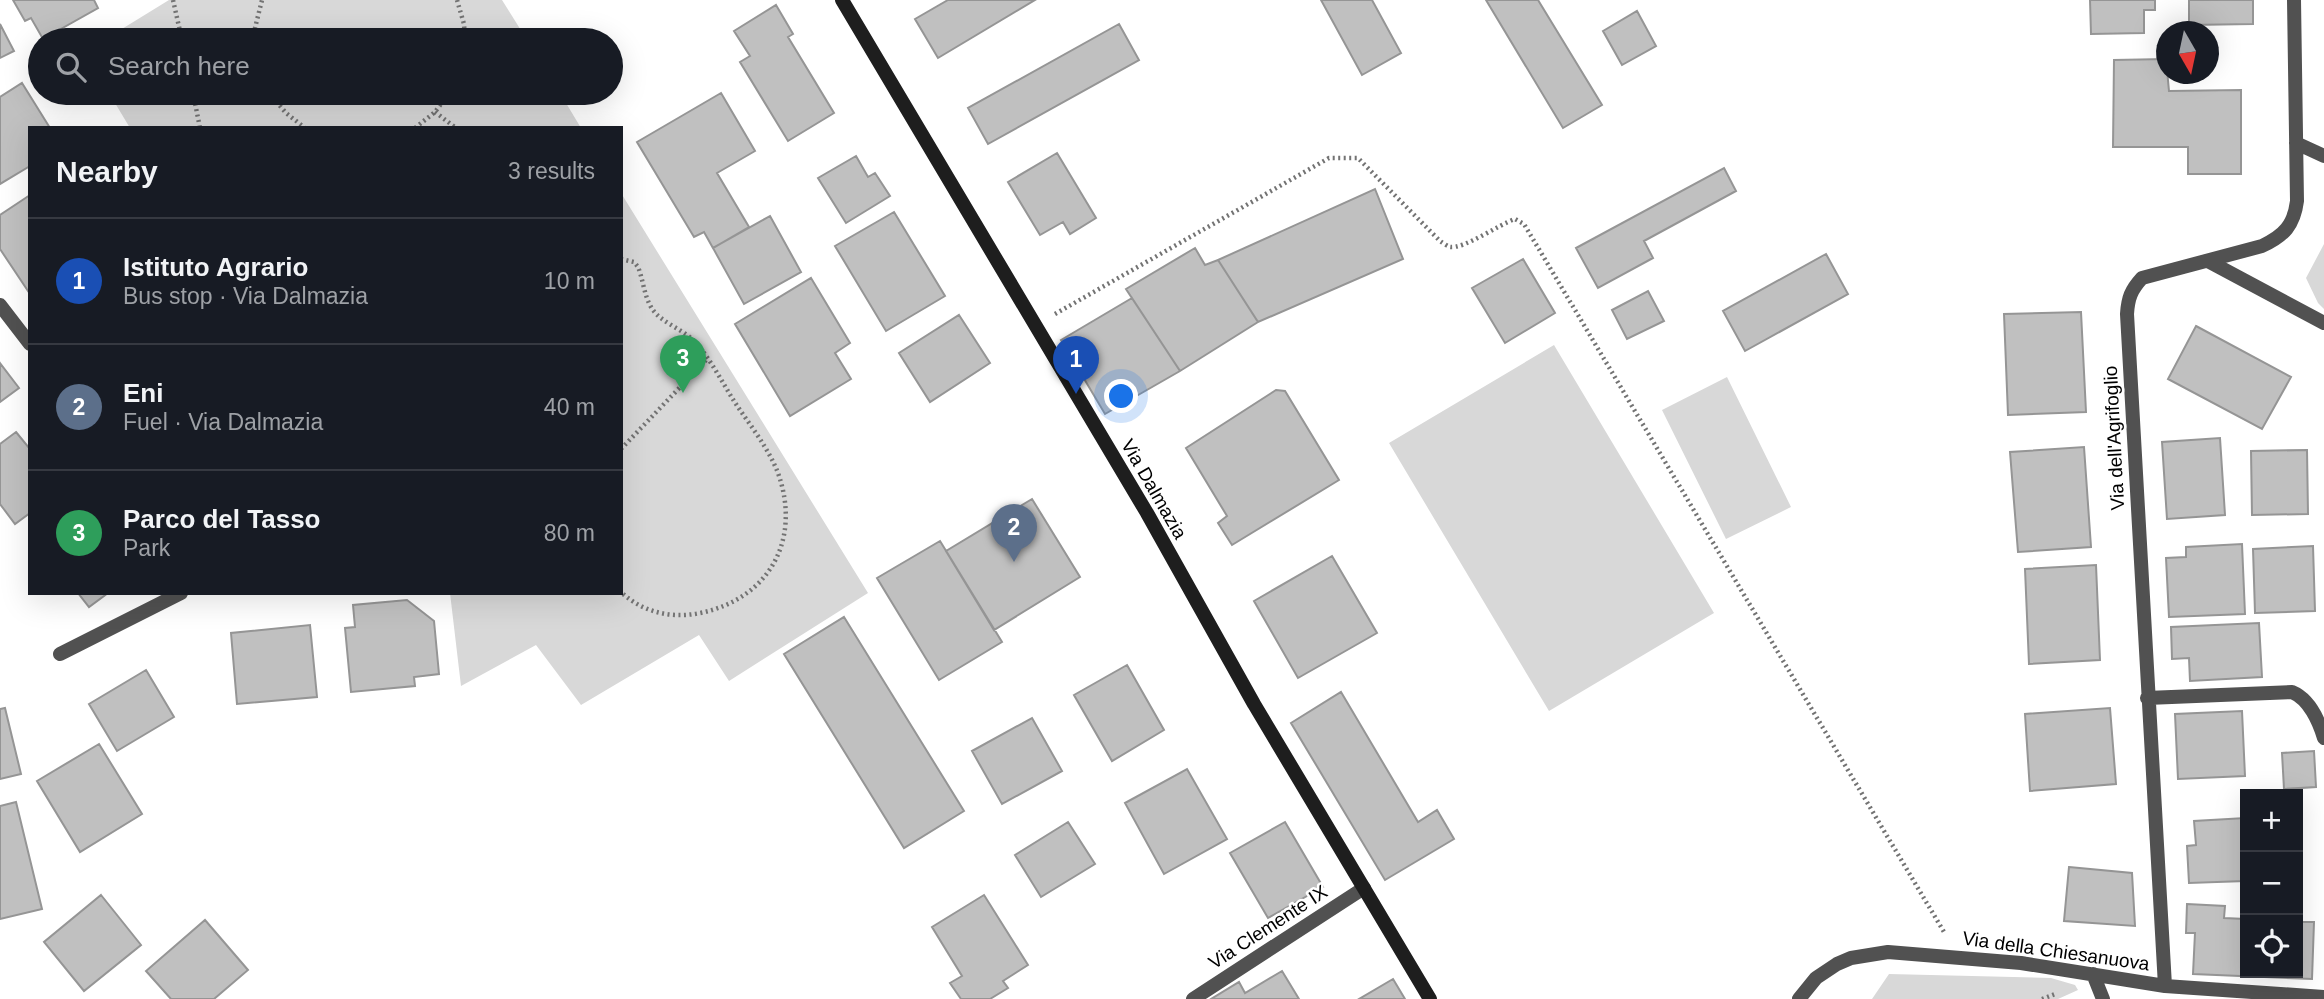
<!DOCTYPE html>
<meta charset="utf-8">
<style>
:root{--surface:#171b24;--page:#20242c;--text:#f1f3f6;--muted:#9ea1a6;--line:#363941;--accent:#858687}
body{margin:0;font-family:Helvetica,sans-serif;background:var(--page);color:var(--text)}
.controls{position:absolute;right:21px;bottom:21px;display:grid;overflow:hidden;border-radius:0px;box-shadow:0 7px 28px #0002}
.controls button{width:63px;height:63px;display:grid;place-items:center;padding:0;border:0;border-bottom:2px solid var(--line);background:var(--surface);color:var(--text);font:35px sans-serif}
.compass{position:absolute;left:2156px;top:21px;width:63px;height:63px;border-radius:50%;background:var(--surface);box-shadow:0 7px 28px #0002;rotate:171deg}
.you{position:absolute;left:1122px;top:397px;width:24px;height:24px;margin:-18px;border:5px solid #fff;border-radius:50%;background:#1a73e8;box-shadow:0 0 0 10px #1a73e833}
.badge{display:grid;place-items:center;width:46px;height:46px;border-radius:50%;background:var(--accent);color:#fff;font-size:23px;font-weight:700}
.pin{position:absolute;translate:-50% -58px;filter:drop-shadow(0 2px 4px #0008)}
.pin::after{content:'';position:absolute;top:37px;width:24px;height:21px;background:inherit;clip-path:polygon(0 0,100% 0,50% 100%)}
.list{margin:0;padding:0;list-style:none}
h2{display:flex;justify-content:space-between;align-items:center;height:91px;margin:0;padding:0 28px;font-size:30px}
h2 small{font-size:23px;font-weight:400;color:var(--muted)}
.list li{display:grid;grid-template-columns:46px 1fr auto;gap:21px;align-items:center;box-sizing:border-box;height:126px;padding:0 28px;border-top:2px solid var(--line)}
.list b{display:block;font-size:26px;white-space:nowrap}
.list p{margin:0;font-size:23px;white-space:nowrap;color:var(--muted)}
.list em{font-size:23px;font-style:normal;color:var(--muted)}
.icon{flex:none;width:38px;height:38px;fill:none;stroke:currentColor;stroke-width:2;stroke-linecap:round;stroke-linejoin:round}
.map{position:relative;flex:none;width:2324px;height:999px;overflow:hidden}
.search{position:absolute;background:var(--surface);box-shadow:0 7px 28px #0002;left:28px;top:28px;width:595px;height:77px;display:flex;align-items:center;gap:18px;box-sizing:border-box;padding:0 24px;border-radius:38px;color:var(--muted);font-size:26px}
.panel{position:absolute;background:var(--surface);box-shadow:0 7px 28px #0002;left:28px;top:126px;width:595px;height:469px;border-radius:0px}
.map>svg:first-child{display:block}
</style>
<div class="map">
<svg width="2324" height="999" viewBox="0 0 2324 999">
<rect width="100%" height="100%" fill="#fff"/>
<!-- green -->
<path fill="#d8d8d8" d="M169,0H502L527,40H104Z
M109,93H560L581,128H130Z
M621,193L868,593L729,681L699,635L581,705L536,645L461,686L450,593H621Z
M2324,244V309L2318,303L2306,278Z
M1554,345L1714,613L1549,711L1389,443Z
M1727,377L1791,507L1726,539L1662,410Z
M1889,974L2051,978L2075,985L2078,990L2058,999H1872Z"/>
<!-- building -->
<path fill="#c0c0c0" stroke="#959595" stroke-width="2" d="M13,0H94L98,8L43,39L31,18L25,21Z
M948,0H1035L938,58L915,19Z
M1321,0H1372L1401,53L1362,75Z
M1486,0H1538L1602,105L1563,128Z
M2090,0H2155V10H2144V33L2091,34Z
M2189,0H2253V24L2189,25Z
M776,5L793,34L788,37L834,113L788,141L740,62L750,56L734,31Z
M1637,11L1656,46L1622,65L1603,31Z
M0,24L14,51L0,58Z
M1119,24L1139,60L988,144L968,108Z
M2166,59L2169,91L2241,90V174H2188V147H2113L2114,60Z
M22,83L50,128H30V166L0,184V97Z
M721,93L755,151L717,173L749,227L713,248L704,232L694,237L637,142Z
M1057,153L1096,218L1070,234L1063,222L1040,235L1008,182Z
M856,156L868,177L875,173L890,196L846,223L818,178Z
M1724,168L1736,191L1644,241L1653,258L1598,288L1576,248Z
M1375,189L1403,259L1258,322L1218,260Z
M30,195V294L0,249V215Z
M894,212L945,296L886,331L835,246Z
M770,216L801,272L744,304L713,248Z
M1195,248L1205,265L1218,260L1258,322L1180,371L1126,289Z
M1826,254L1848,294L1745,351L1723,311Z
M1523,259L1555,313L1505,343L1472,288Z
M811,278L850,343L835,353L851,379L790,416L735,324Z
M1648,291L1664,321L1627,339L1612,310Z
M1132,298L1180,371L1105,414L1061,340Z
M2081,312L2086,412L2008,415L2004,314Z
M959,315L990,363L930,402L899,353Z
M2196,326L2291,377L2262,429L2168,379Z
M0,363L19,388L0,402Z
M1276,390L1285,391L1339,480L1232,545L1218,523L1227,516L1186,448Z
M16,432L30,449V513L15,524L0,504V444Z
M2220,438L2225,515L2167,519L2162,442Z
M2084,447L2091,547L2018,552L2010,452Z
M2307,450L2308,514L2252,515L2251,451Z
M1032,499L1080,577L994,630L946,551Z
M940,541L1002,642L939,680L877,578Z
M2242,544L2245,614L2169,617L2166,558L2186,557V547Z
M2313,546L2315,611L2255,613L2253,549Z
M1332,556L1377,633L1298,678L1254,601Z
M2096,565L2100,660L2029,664L2025,569Z
M78,593H108L89,607Z
M407,600L434,621L439,674L414,677L415,686L351,692L345,628L355,627L353,605Z
M844,617L964,811L904,848L784,654Z
M2259,623L2262,677L2190,681L2189,658L2172,659L2171,627Z
M310,625L317,697L237,704L231,633Z
M1127,665L1164,730L1112,761L1074,695Z
M146,670L174,717L117,751L89,704Z
M1341,692L1418,822L1437,810L1454,839L1385,880L1291,723Z
M5,708L21,774L0,779V709Z
M2110,708L2116,784L2030,791L2025,714Z
M2242,711L2245,776L2178,779L2175,714Z
M1032,718L1062,771L1002,804L972,751Z
M99,744L142,814L80,852L37,781Z
M2314,751L2316,787L2284,789L2282,753Z
M1187,769L1227,839L1164,874L1125,803Z
M16,802L42,909L0,919V806Z
M2245,818V881L2189,883L2187,846L2196,845L2194,821Z
M1068,822L1095,864L1041,897L1015,855Z
M1285,822L1323,887L1268,918L1230,853Z
M2069,867L2132,873L2135,926L2064,921Z
M101,895L141,945L84,991L44,942Z
M984,895L1028,965L1003,981L1008,988L990,999H961L950,983L962,976L932,927Z
M2187,904L2225,906L2224,918L2245,919V973H2298V922H2314L2312,979L2193,974L2195,933H2186Z
M205,920L248,970L214,999H171L146,971Z
M1282,971L1299,999H1211L1239,982L1245,993Z
M1393,979L1405,999H1359Z"/>
<g fill="none" stroke-linecap="round" stroke-linejoin="round">
<!-- path -->
<path stroke="#737373" stroke-width="4.5" stroke-dasharray="2 3.5" stroke-linecap="butt" d="M173,0L182,40
M457,0L464,24L465,40
M254,40L255,28L262,0
M193,93L200,128
M269,93L286,113L305,128
M435,112L456,128
M415,128L435,112L449,93
M621,259L634,262L638,267C643,279 644,295 651,307C660,323 684,329 696,343C711,360 722,382 734,401C749,424 768,447 778,473C802,540 769,599 700,613C671,619 642,612 621,592
M1055,314L1329,158H1358L1440,241C1443,243 1447,246 1450,247C1464,249 1500,224 1515,219L1524,224L1944,932
M621,449L707,359
M2042,999L2055,994"/>
<!-- street -->
<path stroke="#515151" stroke-width="14" d="M2296,143L2324,156
M2208,261L2324,323
M0,305L30,344
M60,654L181,593
M2147,698L2292,692C2309,699 2319,721 2324,738
M2093,974L2103,999
M2165,986L2127,314C2128,298 2131,290 2142,278L2262,246C2284,236 2294,225 2297,201L2294,0
M1193,999L1364,888
M1799,999L1816,978L1837,964L1851,958L1888,952L2021,963L2165,986L2324,997"/>
<!-- secondary -->
<path stroke="#1e1e1e" stroke-width="14" d="M842,0L1147,513L1254,704L1430,999"/>
</g>
<g text-anchor="middle" dominant-baseline="central" stroke-width="5" stroke-linejoin="round" paint-order="stroke">
<!-- street labels -->
<g font-size="19" fill="#000" stroke="#fff">
<text transform="translate(2114 438) rotate(-93)">Via dell'Agrifoglio</text>
<text transform="translate(1154 489) rotate(60)">Via Dalmazia</text>
<text transform="translate(1268 927) rotate(-33)">Via Clemente IX</text>
<text transform="translate(2056 951) rotate(8)">Via della Chiesanuova</text>
</g>
</g>
</svg>
<div class="controls">
<button>+</button>
<button>−</button>
<button><svg class="icon" aria-label="locate" viewBox="0 0 24 24"><circle cx="12" cy="12" r="6"/><path d="M12 2v4M12 18v4M2 12h4M18 12h4"/></svg></button>
</div>
<svg class="compass" viewBox="-18 -18 36 36"><path d="M0-13l5 13h-10z" fill="#e53935"/><path d="M0 13l5-13h-10z" fill="#9ea1a6"/></svg>
<div class="you"></div>
<div class="pin badge" style="left:1076px;top:394px;background:#1a4fb4">1</div>
<div class="pin badge" style="left:1014px;top:562px;background:#5c6f8a">2</div>
<div class="pin badge" style="left:683px;top:393px;background:#2e9e5b">3</div>
<div class="search"><svg class="icon" aria-label="search" viewBox="0 0 24 24"><circle cx="10" cy="10" r="6"/><path d="M15 15l6 6"/></svg>Search here</div>
<section class="panel">
<h2>Nearby<small>3 results</small></h2>
<ul class="list">
<li><span class="badge" style="background:#1a4fb4">1</span><div><b>Istituto Agrario</b><p>Bus stop · Via Dalmazia</p></div><em>10 m</em></li>
<li><span class="badge" style="background:#5c6f8a">2</span><div><b>Eni</b><p>Fuel · Via Dalmazia</p></div><em>40 m</em></li>
<li><span class="badge" style="background:#2e9e5b">3</span><div><b>Parco del Tasso</b><p>Park</p></div><em>80 m</em></li>
</ul>
</section>
</div>
